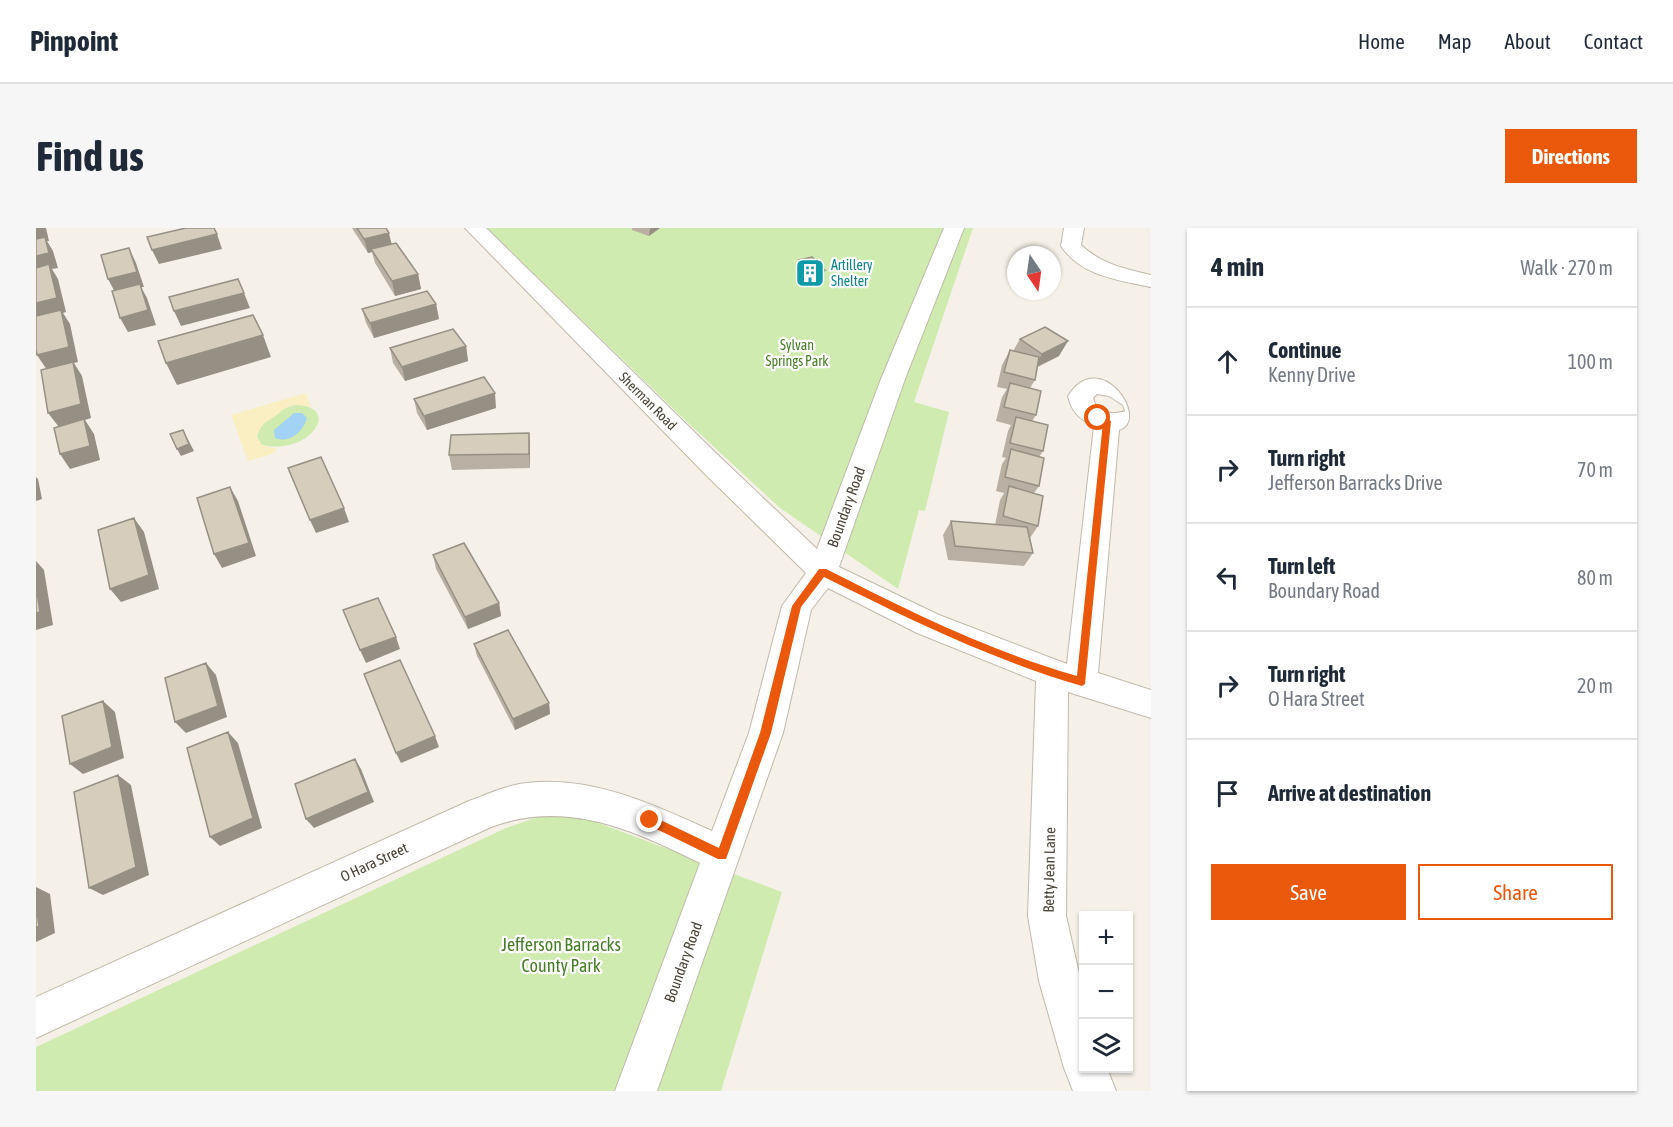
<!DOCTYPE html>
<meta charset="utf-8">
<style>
:root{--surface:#fff;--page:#f6f6f7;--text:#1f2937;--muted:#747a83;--line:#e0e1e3;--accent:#ea580c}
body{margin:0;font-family:"Asap Condensed",sans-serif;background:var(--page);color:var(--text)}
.controls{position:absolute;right:18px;bottom:18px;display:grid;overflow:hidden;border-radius:0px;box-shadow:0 2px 4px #0004}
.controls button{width:54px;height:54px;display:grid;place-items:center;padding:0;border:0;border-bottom:2px solid var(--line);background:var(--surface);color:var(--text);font:30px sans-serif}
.compass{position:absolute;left:971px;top:18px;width:54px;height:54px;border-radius:50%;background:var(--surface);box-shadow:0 2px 4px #0004;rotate:167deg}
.stop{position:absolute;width:18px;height:18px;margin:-14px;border:4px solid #ea580c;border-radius:50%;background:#fff}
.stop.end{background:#ea580c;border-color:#fff;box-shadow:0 2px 6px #0008}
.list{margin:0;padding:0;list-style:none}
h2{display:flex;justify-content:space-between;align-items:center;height:78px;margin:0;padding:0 24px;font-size:26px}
h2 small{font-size:20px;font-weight:400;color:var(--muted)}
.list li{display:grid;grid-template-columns:39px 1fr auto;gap:18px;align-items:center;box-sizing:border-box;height:108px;padding:0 24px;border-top:2px solid var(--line)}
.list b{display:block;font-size:22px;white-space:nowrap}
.list p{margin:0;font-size:20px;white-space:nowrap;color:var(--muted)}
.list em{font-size:20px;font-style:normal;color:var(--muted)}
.actions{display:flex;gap:12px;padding:18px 24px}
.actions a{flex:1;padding:14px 0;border:2px solid var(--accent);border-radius:0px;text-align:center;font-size:21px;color:var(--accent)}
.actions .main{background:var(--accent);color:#fff}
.icon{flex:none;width:33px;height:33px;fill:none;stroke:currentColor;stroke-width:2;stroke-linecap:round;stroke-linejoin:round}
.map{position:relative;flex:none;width:1115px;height:863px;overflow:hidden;border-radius:0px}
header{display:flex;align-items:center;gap:36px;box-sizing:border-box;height:84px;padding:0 30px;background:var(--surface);border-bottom:2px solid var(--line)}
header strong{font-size:28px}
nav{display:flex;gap:33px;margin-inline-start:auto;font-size:21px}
.intro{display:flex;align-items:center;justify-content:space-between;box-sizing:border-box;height:144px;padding:0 36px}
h1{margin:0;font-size:42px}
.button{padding:15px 27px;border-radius:0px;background:var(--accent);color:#fff;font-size:21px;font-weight:700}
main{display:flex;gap:36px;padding:0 36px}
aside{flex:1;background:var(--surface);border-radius:0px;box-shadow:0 2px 4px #0004}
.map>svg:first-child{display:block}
</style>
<header>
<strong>Pinpoint</strong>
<nav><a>Home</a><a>Map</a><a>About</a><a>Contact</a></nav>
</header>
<div class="intro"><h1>Find us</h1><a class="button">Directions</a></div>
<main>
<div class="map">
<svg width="1115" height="863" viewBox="0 0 1115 863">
<rect width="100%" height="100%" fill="#f5f1e8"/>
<!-- green -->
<path fill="#d0ebaf" d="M451,0H937L878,174L913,184L889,283L883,282L862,361L744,280L649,192Z
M259,177C307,177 275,228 226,217L221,209C223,194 245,180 259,177Z
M511,586L552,591L746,664L685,863H0V819L470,600Z"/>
<!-- sand -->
<path fill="#faeec3" d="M270,165L275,179C251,173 252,179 235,191C227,196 223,199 221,209L226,217L241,221L236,226L212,233L195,187Z"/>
<!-- water -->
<path fill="#a2d2f4" d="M258,185H266L271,190C267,204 253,216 239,210L238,202Z"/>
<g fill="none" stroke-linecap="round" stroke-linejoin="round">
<!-- minor casing -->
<g stroke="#c1b9aa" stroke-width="2">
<path id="minor" d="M429,0H450L687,232L781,321L845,151L908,0H928L869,151L803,339L903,387L1031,436L1058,198C1044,192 1035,183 1032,168C1064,117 1115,192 1083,202L1062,445L1115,462V490L1032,464L1030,688L1048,767V840H1071L1080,863H1037L1028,840L1003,753L992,688L1000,453L881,405L792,360L775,382L747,505L621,863H579L664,635C597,602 530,571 455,599L0,810V769L433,573C452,566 471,557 491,555C555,547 619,577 676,603L713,505L746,378L770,345L669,246ZM1061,166L1073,168L1087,177L1089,183C1076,188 1060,184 1057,170Z
M1028,0H1048L1045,17C1065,36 1089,41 1115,47V59C1082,52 1045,48 1025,18Z"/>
</g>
<!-- minor -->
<use href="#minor" fill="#fff" fill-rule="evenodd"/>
</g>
<!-- wall -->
<path fill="#b9b0a3" d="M316,0H350L356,16L382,46L385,61L359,68L339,35L336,24L332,25Z
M596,0H624L613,8L596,2Z
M763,32L787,50L773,53L761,40Z
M400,76L403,91L338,110L330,95L326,81Z
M984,111L1023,128L1002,139L999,152L994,160L1000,187L996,193L1007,223L1003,229V258L998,265L1002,298L994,310L997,325L988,338L912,332L907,307L915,293L959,297L964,272L968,265L960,263L966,236L970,230L966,229L972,203L975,197L960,193L966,169L971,161L961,159L966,137L974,122L977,123Z
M430,118L432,133L369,153L357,135L354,120Z
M378,171L460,180L391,202L381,185Z
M493,205L494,219V240L416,242L413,227Z
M397,327L463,375L465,388L432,401L400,341Z
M438,416L513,475L514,486L479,502L441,428Z"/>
<!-- shaded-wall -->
<path fill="#969084" d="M0,0H10L13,13H11L17,23L22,40L16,41L22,51L30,84L27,85L34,96L42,134L38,135L46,148L55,190L49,192L58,206L64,232L34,241L24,226L23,199L12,185L11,142L1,127L0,89Z
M615,0H624L613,8L614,1Z
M353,5L356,19L335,21L336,24L332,25L328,11Z
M181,6L186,21L123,36L116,22Z
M93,20L100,35L108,59H105L111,70L120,97L92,104L84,90L80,66L72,51Z
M789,42L787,50L773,53L775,45Z
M382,46L385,61L359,68L356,53Z
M208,65L214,80L145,98L138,83Z
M400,76L403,91L338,110L334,95Z
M227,107L235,129L141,157L130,135Z
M1032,113L1023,128L998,140L1006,126Z
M430,118L432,133L369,153L366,139Z
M459,165L460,180L391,202L388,188Z
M147,202L158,223L145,228L141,221Z
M493,205L494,219V240L493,226Z
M0,249L2,251L6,271L0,273Z
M194,259L202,273L220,328L186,340L178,326Z
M308,280L313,294L280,305L274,292Z
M98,290L108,304L123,361L85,374L74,361Z
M0,333L8,342L17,397L0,402Z
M463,375L465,388L432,401L429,389Z
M360,409L364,421L330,435L324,422Z
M170,435L180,447L191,489L150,505L139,494Z
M67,473L79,484L88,530L47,546L34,536Z
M513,475L514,486L479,502L477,491Z
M192,504L202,515L226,600L184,618L174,609Z
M399,508L403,519L365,535L360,525Z
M319,531L325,541L338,574L278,600L270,591Z
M82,547L95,557L113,647L67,667L53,660Z
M0,659L14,666L19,705L0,714Z"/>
<!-- building -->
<path fill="#d7cdbd" stroke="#969084" stroke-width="1.5" d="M150,0H178L181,6L116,22L111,9Z
M321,0H350L353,5L328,11Z
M9,9L13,25L0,28V11Z
M360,15L382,46L356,53L335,21Z
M93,20L101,44L72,51L65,27Z
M776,29L789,42L775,45L763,32Z
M13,36L21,70L0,75V40Z
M202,51L208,65L138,83L133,69Z
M104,56L112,82L84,90L76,63Z
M391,63L400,76L334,95L326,81Z
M25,82L33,119L1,127L0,121V88Z
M217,87L227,107L130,135L122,113Z
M1009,99L1032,113L1006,126L984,111Z
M417,101L430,118L366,139L354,120Z
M974,122L1003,129L999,152L968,144Z
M37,134L45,176L12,185L5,142Z
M448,149L459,165L388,188L378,171Z
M974,155L1005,163L1000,187L968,179Z
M980,189L1012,197L1007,223L974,215Z
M48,191L54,218L24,226L18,200Z
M147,202L153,216L141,221L134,206Z
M493,205V226L413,227L415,207Z
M975,221L1008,230L1003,258L969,249Z
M285,229L308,280L274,292L252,240Z
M973,258L1007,268L1002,298L967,288Z
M194,259L213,315L178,326L161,270Z
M98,290L113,347L74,361L62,302Z
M915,293L991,299L997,325L919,318Z
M428,315L463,375L429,389L397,327Z
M0,359L4,384L0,385Z
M342,370L360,409L324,422L307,382Z
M472,402L513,475L477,491L438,416Z
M364,432L399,508L360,525L328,446Z
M170,435L182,478L139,494L129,450Z
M67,473L76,519L34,536L26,488Z
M192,504L217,590L174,609L151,520Z
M319,531L332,564L270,591L259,556Z
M82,547L100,639L53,660L38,564Z
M0,678L3,698L0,700Z"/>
<!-- route -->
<path fill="#ea580c" d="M1062,187L1075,193L1049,456L1046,458C956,432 871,390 788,349L765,379L735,505L690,631H682L610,596V588L614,587L683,620L724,505L756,378L783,341H790C871,382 953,423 1041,448L1067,194L1058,190Z"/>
<!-- icons -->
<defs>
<g id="building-square" transform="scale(1.5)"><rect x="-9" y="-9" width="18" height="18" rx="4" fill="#0f9aa8" stroke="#fff"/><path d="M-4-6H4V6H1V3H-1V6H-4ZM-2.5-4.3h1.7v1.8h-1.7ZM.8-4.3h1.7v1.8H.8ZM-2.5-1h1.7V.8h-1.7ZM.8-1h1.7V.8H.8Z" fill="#fff"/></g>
</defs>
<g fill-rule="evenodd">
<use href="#building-square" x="774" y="45"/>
</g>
<g text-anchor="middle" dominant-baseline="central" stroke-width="4.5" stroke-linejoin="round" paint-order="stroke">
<!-- far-culture labels -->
<g font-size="14" fill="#0d838f" stroke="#fff" text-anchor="start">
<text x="795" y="37">Artillery<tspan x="795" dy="16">Shelter</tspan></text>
</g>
<!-- far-park labels -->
<g font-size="14" fill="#477e26" stroke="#fff">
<text x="761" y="117">Sylvan<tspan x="761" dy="16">Springs Park</tspan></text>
</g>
<!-- far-street labels -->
<g font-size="14" fill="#494236" stroke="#fff">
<text transform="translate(612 173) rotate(45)">Sherman Road</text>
</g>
<!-- street labels -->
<g font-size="15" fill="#494236" stroke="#fff">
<text transform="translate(810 279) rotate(-70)">Boundary Road</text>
<text transform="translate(338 634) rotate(-25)">O Hara Street</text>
<text transform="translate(1013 642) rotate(-89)">Betty Jean Lane</text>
<text transform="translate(647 734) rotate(-70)">Boundary Road</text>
</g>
<!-- near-park labels -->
<g font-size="18" fill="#477e26" stroke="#fff">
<text x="525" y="716">Jefferson Barracks<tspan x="525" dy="21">County Park</tspan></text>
</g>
</g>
</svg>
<div class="controls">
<button>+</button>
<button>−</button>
<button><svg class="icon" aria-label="layers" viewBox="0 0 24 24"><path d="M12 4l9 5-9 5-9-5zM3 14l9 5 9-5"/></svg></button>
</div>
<svg class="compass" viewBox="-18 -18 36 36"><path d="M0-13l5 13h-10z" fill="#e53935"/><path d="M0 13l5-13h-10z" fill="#747a83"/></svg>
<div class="stop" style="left:1062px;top:190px"></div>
<div class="stop end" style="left:614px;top:592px"></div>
</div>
<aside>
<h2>4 min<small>Walk · 270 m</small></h2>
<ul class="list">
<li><svg class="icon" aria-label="ahead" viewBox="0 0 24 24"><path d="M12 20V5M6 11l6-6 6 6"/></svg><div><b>Continue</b><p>Kenny Drive</p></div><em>100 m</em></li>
<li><svg class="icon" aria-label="right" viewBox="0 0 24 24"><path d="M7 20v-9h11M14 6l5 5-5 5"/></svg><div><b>Turn right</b><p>Jefferson Barracks Drive</p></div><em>70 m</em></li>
<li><svg class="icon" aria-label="left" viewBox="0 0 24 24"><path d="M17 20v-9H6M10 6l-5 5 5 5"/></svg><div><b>Turn left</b><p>Boundary Road</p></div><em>80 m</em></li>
<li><svg class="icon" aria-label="right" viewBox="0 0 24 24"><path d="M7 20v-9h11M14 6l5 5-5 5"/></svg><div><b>Turn right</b><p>O Hara Street</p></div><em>20 m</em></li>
<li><svg class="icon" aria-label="arrive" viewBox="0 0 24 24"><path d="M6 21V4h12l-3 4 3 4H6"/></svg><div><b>Arrive at destination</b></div></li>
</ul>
<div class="actions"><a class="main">Save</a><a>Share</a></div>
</aside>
</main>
